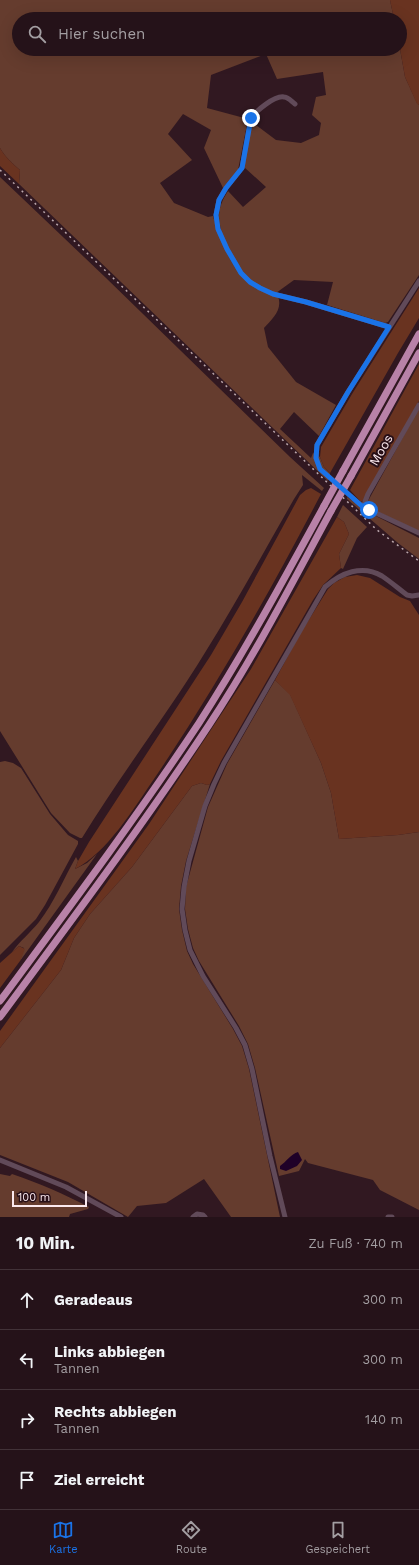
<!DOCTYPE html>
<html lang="de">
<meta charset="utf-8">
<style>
:root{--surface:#251219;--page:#312026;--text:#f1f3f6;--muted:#a39ea2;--line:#423238;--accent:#1a73e8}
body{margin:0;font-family:"Work Sans",sans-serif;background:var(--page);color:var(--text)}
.scale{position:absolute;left:12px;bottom:10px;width:75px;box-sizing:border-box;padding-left:4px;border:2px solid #fbe9ee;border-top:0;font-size:11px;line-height:14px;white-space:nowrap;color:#fbe9ee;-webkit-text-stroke:3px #270f17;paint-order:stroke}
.stop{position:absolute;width:12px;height:12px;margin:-9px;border:3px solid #1a73e8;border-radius:50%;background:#fff}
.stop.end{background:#1a73e8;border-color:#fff;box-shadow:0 1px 4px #0008}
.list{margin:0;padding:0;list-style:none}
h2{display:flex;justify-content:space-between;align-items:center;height:52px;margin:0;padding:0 16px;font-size:17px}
h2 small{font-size:13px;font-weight:400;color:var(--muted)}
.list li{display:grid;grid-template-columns:26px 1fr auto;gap:12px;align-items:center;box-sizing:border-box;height:60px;padding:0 16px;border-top:1px solid var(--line)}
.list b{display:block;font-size:15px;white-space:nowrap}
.list p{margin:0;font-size:13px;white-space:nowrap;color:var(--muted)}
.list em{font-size:13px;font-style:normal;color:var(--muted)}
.icon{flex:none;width:22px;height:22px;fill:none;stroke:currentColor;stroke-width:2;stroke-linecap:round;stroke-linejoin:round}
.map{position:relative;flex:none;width:419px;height:1217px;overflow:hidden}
.search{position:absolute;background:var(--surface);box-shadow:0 4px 16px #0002;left:12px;right:12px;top:12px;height:44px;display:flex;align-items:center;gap:10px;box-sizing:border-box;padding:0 14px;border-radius:22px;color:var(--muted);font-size:15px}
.sheet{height:292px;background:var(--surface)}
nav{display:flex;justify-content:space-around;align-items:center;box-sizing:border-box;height:56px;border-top:1px solid var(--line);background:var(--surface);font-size:11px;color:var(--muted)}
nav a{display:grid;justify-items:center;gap:2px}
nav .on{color:var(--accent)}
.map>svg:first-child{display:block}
</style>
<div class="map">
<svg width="419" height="1217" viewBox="0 0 419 1217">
<rect width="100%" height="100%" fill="#311821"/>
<!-- green -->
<path fill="#653c2e" d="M0,0H390L394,19H19V49H400L405,77L417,103L419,105V275L388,322L385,323L327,305L333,282L294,280L276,293C268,289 259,287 252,281C236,269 219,236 219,216C219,207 223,199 228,191L243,207L266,187L244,167L252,122L276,140L301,143L319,135L321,123L312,115L316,97L326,95L323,72L277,79L266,54L211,75L207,108L248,119L238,170L223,188L204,148L211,130L183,114L168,134L192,160L160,183L174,203L208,217L213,216C223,252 239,287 278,296C283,310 272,319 264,328L268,347L296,382L336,405L319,436L294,412L280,429L311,458L313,453L320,457L324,467L330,473L328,481L19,184L20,170C12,163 5,157 0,148Z
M0,177L105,277L290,457L324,488L322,491L302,475L303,485L294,499C265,550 237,601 206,651C167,715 121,774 82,838H80L70,833L51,813L0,731Z
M419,408V531L370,508L368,501Z
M347,497L368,512L419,538V559L398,543L347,499Z
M343,505L367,527L357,538L343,569L341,568L339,554L349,534L344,522L337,517Z
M275,680L290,694L321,763L331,793L339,839L398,835L419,832V1210L380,1190L373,1180L308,1163L305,1159L299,1171L279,1176L255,1068L248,1044L239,1026L199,961L193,948L188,929L185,909L186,887L208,807L227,764Z
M5,761L13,763L21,768L50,814L68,835L78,841V844L45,905L36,919L0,955V762Z
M201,783L207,785L210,784L186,861L181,886L179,909L182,930L187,951L193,964L233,1029L242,1046L249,1069L280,1217H231L204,1179L166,1203L137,1206L128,1217L68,1182L0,1155V1048L61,970L74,938L90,914L132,867L192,786Z
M97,854L20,961L24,948L19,946L12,952C20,941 31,932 39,922C54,903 64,878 76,857L78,861L75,869L87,863Z
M0,1174L10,1176L12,1174C39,1183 64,1194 89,1207L88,1209L70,1214L69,1217H0Z"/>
<!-- forest -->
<path fill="#693320" d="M390,0H419V105L417,104L405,77L400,49V19H394Z
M0,148C5,157 12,163 20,170L19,184L0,166Z
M419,288V318L398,353L330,473L324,467L320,457L321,447L352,394Z
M419,364V401L364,500L361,502L350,490Z
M311,488L321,494C270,592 216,687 154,779C134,808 107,853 75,869L78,861L89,842L211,655L242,602L300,495L306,490Z
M337,517L344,522L349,534L339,554L341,568L323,585L313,600L221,761L210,784L207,785L201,783L192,786L132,867L90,914L74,938L61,970L0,1048V1031L149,824L251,669Z
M357,575L370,578L400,597L410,601L419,615V832L398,835L339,839L331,793L321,763L290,695L275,680L300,634L328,589L334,583L345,577Z
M19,946L25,949L20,961L0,988V963Z"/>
<!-- water -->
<path fill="#1f0128" d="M298,1152L302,1160L297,1166L286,1171L280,1169V1166C286,1162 291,1154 298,1152Z"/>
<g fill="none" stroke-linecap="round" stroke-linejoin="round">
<!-- minor -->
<path stroke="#614a59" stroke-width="5" d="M295,104C291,101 288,97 284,97C275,95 256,111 251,118L242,168L226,188L219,200L216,215L218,229L227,249L241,273L250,282L260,288L273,294L306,302L389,327
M419,281L348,392L317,445L316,458L320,469L363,507L419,533
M363,507L368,494L419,405
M0,1160L66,1187L121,1217
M193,1217L197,1214L203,1215L205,1217
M285,1217L270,1156L252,1069L245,1045L236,1028L203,976L190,950L185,930L182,909L184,887L189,861L205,806L214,784L224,763L325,587C341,573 362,564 382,576C391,582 399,589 407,595L412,596L419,595
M388,1217H392"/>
<!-- highway -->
<path stroke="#b882a8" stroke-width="7" d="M343,471L419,334
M351,476L419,353
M0,1001C68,909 136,818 199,723C244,653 284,579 324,506
M0,1017C71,921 143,825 209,725C254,657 292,583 331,511"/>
<!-- rail -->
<path stroke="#bba7ad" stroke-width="1.5" stroke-dasharray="2 4" stroke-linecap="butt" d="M0,170L377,530L419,561"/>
<!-- highway-bridge -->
<path stroke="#b882a8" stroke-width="7" d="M324,506L343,471
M331,511L351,476"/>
</g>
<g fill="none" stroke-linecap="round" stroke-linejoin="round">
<!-- route -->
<path stroke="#1a73e8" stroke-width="5" d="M251,118L242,168L226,188L219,200L216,215L218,229L227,249L241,273L250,282L260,288L273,294L306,302L389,327L348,392L317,445L316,458L320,469L363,507L369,510"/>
</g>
<g text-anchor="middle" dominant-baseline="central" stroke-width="4" stroke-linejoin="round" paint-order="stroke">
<!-- street labels -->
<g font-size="13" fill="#fbe9ee" stroke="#270f17">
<text transform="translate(381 450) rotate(-60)">Moos</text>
</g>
</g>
</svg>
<div class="scale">100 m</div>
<div class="stop" style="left:369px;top:510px"></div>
<div class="stop end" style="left:251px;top:118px"></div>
<div class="search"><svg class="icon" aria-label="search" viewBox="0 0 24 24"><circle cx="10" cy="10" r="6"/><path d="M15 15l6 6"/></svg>Hier suchen</div>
</div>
<section class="sheet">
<h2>10 Min.<small>Zu Fuß · 740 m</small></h2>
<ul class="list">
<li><svg class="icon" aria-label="ahead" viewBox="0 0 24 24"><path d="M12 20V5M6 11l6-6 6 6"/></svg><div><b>Geradeaus</b></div><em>300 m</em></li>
<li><svg class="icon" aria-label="left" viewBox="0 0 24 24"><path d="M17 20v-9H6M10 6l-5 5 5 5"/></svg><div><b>Links abbiegen</b><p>Tannen</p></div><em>300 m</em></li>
<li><svg class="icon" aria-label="right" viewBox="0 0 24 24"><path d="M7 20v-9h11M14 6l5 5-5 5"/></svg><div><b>Rechts abbiegen</b><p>Tannen</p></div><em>140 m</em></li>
<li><svg class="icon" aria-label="arrive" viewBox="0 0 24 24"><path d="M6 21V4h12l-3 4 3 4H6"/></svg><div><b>Ziel erreicht</b></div></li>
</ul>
</section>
<nav>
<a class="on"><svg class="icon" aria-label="map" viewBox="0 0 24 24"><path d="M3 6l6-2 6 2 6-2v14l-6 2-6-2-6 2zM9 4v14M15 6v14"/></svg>Karte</a>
<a><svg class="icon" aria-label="directions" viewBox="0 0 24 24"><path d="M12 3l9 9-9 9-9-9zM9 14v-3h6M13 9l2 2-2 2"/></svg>Route</a>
<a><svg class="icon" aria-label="saved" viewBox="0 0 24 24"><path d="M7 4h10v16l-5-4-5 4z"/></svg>Gespeichert</a>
</nav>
